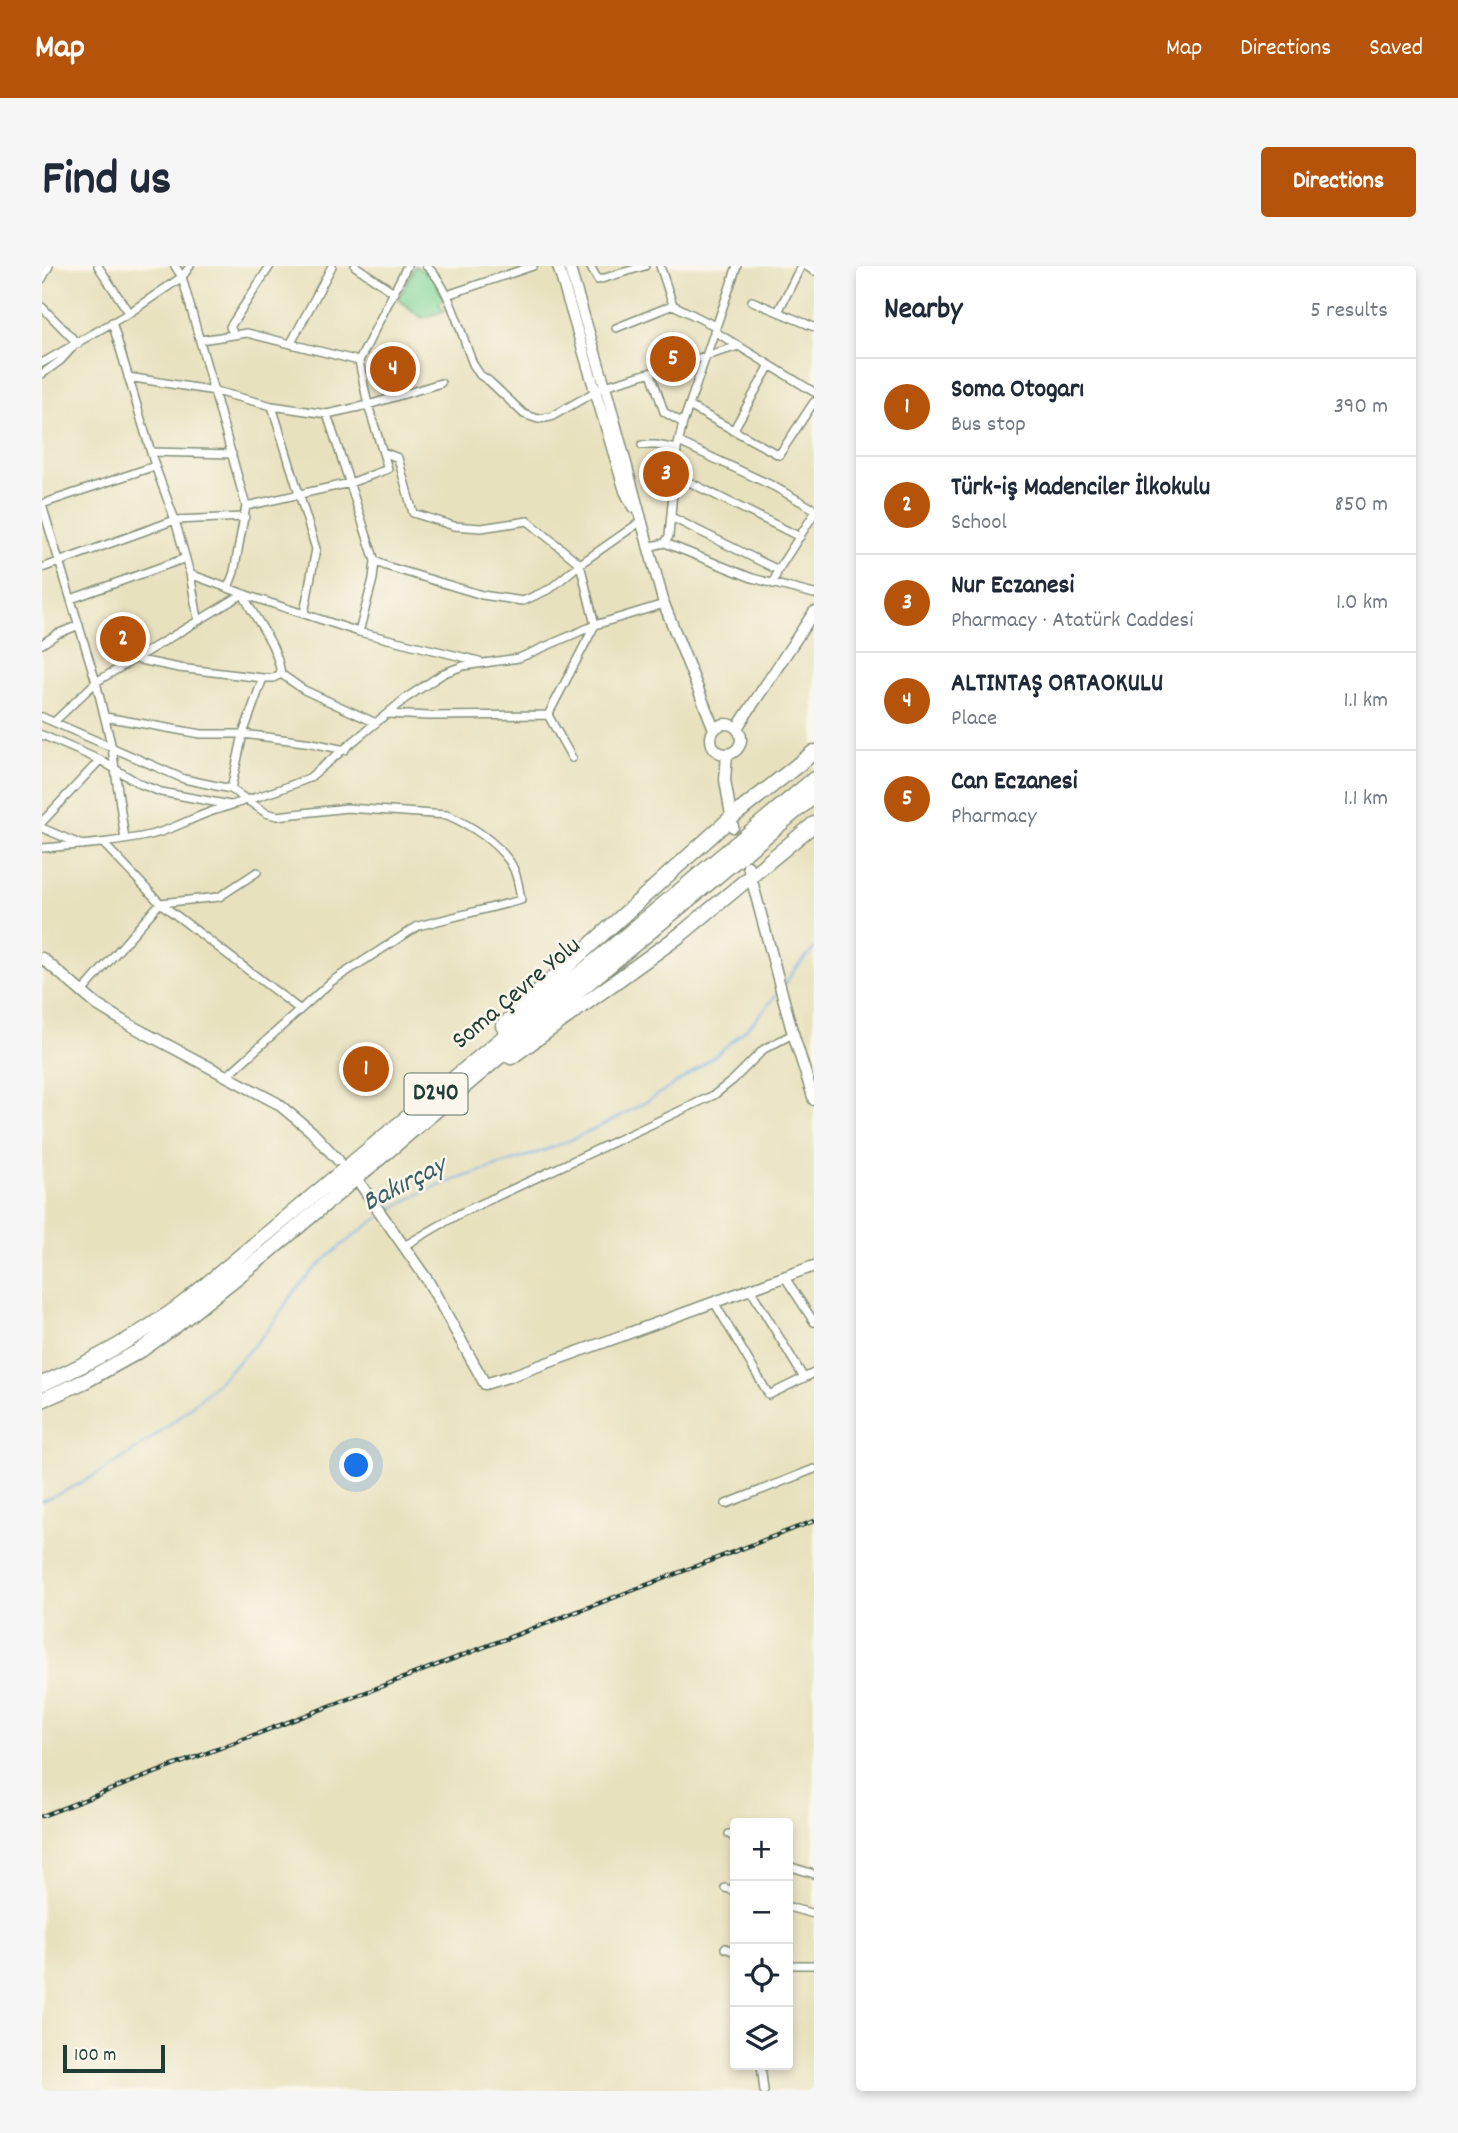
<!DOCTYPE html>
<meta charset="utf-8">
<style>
:root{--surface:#fff;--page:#f6f6f7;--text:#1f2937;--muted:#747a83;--line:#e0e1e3;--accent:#b45309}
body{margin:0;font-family:Dekko,sans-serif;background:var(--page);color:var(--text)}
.controls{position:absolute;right:21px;bottom:21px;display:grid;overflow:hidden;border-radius:7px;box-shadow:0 4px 10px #0003}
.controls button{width:63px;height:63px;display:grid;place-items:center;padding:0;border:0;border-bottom:2px solid var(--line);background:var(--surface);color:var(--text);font:35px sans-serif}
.scale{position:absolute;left:21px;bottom:18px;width:102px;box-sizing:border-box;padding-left:7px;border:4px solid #1f3d34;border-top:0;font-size:19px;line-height:24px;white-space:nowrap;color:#1f3d34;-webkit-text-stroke:5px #fbf7ec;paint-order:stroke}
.you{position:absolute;left:315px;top:1200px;width:24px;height:24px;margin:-18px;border:5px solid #fff;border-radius:50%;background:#1a73e8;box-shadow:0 0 0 10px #1a73e833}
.badge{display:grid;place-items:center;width:46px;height:46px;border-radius:50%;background:var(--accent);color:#fff;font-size:23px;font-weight:700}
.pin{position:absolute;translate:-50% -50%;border:4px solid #fff;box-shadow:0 2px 7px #0006}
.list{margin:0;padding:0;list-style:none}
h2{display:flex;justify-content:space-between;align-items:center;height:91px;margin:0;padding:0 28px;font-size:30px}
h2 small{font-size:23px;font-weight:400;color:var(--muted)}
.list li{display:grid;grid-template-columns:46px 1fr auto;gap:21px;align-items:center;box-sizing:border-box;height:98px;padding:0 28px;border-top:2px solid var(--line)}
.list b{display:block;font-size:26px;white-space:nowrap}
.list p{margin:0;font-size:23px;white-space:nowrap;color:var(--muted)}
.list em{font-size:23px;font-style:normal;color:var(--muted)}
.icon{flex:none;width:38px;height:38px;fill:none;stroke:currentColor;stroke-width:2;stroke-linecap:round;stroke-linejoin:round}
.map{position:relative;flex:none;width:772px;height:1825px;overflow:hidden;border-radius:7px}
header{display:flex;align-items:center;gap:42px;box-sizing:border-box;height:98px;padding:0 35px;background:var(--accent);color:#fff}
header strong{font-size:33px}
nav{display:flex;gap:38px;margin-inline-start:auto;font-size:24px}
.intro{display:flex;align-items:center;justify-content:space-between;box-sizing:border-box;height:168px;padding:0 42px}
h1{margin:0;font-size:49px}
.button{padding:18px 32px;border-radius:7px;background:var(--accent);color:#fff;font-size:24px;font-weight:700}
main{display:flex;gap:42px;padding:0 42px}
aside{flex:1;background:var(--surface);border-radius:7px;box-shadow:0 4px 10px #0003}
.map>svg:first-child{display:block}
</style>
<header>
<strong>Map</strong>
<nav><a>Map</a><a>Directions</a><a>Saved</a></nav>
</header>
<div class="intro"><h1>Find us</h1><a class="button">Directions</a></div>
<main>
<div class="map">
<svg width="772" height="1825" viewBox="0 0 772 1825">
<rect width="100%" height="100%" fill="#fbf7ec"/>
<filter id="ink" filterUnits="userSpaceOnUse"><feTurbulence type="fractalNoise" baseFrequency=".0143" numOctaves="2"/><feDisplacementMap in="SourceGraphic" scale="14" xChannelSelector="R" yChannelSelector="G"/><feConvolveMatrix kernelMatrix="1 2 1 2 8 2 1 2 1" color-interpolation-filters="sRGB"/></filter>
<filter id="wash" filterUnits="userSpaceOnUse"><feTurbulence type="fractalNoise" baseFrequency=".00686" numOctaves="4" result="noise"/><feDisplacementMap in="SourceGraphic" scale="28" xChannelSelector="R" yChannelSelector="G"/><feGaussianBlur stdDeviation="1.57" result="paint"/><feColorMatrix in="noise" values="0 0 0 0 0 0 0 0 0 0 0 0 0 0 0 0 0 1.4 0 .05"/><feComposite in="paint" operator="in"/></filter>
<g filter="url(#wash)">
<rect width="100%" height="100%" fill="#e8e1be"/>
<!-- green -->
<path fill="#80d598" stroke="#508966" stroke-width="2" d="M373,0L393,13L401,33L397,38L403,45L380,52L356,33Z"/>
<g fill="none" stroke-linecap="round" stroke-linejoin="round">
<!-- stream -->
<path stroke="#77afe6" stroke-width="2" d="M743,718L753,703L772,683
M345,946C395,914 449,904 503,884C581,855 685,795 735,728
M0,1235C89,1198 159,1138 223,1067C235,1054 242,1038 254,1024C277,995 307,972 338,951"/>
</g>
</g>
<g filter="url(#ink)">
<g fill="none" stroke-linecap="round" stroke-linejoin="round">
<!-- street casing -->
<g stroke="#848f79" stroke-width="10">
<path id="street" d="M56,0L87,47
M133,0L140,11L204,240L192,306L186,322
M313,0L353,27
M365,0L317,95L326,139L399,117
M384,0C406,16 420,71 431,98L438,109L447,115L482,148L496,153L509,151L563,120L697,80
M548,0L556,14L603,0
M618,0L631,39L673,60
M764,0L772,5
M0,13L7,0
M405,29L491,0
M710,35L772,61
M0,41L36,78
M736,46L759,0
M70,56L113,200L133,254L148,308L156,353
M574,62L631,39
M672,65L772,126
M192,68L188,61L228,0
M158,74L205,67L317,95
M249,77L290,0
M0,97L87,47L140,11L148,0
M609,107L622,146L641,157
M0,108L18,95L30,82
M86,111L173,125L230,140L285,148L326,139L346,203L308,217L204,240
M230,140L274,283L262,348
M647,140L737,189L772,136
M285,148L333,295L344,300L440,329L481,335L508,323L538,298L598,256
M691,165L728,99
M637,176L731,220L772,243
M600,179H614L635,183
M109,186L190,188
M341,186L356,192L371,247L412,260L439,262L486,255L538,298L553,359L506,449L530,492
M633,209L758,271
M0,238L113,200
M0,239L54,416L70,482L83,574
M629,251L736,304
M623,277L710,312L772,328
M605,281L623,277L627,270L635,183L641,157L695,0
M0,302L133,254L203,251
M148,308L210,331L317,366L437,395
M731,318L736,304L772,248
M29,333L144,292
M317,366L331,313L333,295
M0,378L15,368L37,359
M93,393L137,402L221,412H231L239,408
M345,448L387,450L506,449
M0,451L142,513L189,523L224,547L235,550L305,542L405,549C428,559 453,575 468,596C475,607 477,621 479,634L376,660L290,715L186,809
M63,451L159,468H201L270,477L303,484
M12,456L54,416L201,328C215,358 234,375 239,408L262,424L334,457
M0,469L58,494L98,518L119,526L188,539
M189,523L201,468L221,412
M0,556L58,494
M0,562L40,579
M61,577L118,637L257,743
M0,582C36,579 73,577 108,569C131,564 151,551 174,544C205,534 237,525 267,512L364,432L402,407L421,400L477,392L553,359L622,338
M40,726L118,637L177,631L215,606
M362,980L417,948L672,829L691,814L722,783L751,768
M742,1010L772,1056
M708,1023L762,1112
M672,1036L727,1129L772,1107
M684,1238L772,1203
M687,1568L693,1572
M746,1600L772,1608
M683,1622L693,1625
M746,1641L772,1648
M683,1682L693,1686
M746,1699H772
M719,1799L722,1825"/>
</g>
<!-- secondary casing -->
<g stroke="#848f79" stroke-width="13">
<path id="secondary" d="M516,0L583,225L591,241
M527,0L563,120L622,338L672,463
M669 473a15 15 0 1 1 30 0a15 15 0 1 1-30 0Z
M695,462L772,346
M685,488L683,514L691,561
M706,600L749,761L772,834
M0,692L55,739L86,758L235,837L269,865L296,894
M319,919L386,1015L443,1118L469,1110L772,1000"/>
</g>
<!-- highway casing -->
<g stroke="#848f79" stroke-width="17">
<path id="highway" d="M461,760L505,718L689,552L772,486
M469,791L638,669L772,558
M0,1118C52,1095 96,1071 142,1037L772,513
M0,1134L43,1115L99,1084L133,1060L225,987L477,774L772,530"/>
</g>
<!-- street -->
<use href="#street" stroke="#fff" stroke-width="7"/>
<!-- secondary -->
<use href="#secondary" stroke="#fff" stroke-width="10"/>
<!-- highway -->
<use href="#highway" stroke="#fff" stroke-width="14"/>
<!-- rail casing -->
<g stroke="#1f3d34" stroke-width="4.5">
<path id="rail" d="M0,1550L772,1255"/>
</g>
<!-- rail -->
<use href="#rail" stroke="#fbf7ec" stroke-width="2" stroke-dasharray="5" stroke-linecap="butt"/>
</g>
</g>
<g text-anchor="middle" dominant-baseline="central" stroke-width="5" stroke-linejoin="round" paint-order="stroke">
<!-- shield labels -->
<rect fill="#fbf7ec" stroke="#61756b" stroke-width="2" x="362.5" y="807.5" width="63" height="41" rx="5"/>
<g font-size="24" font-weight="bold" fill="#1f3d34">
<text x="394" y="828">D240</text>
</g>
<!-- street labels -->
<g font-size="26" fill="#1f3d34" stroke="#fbf7ec">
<text transform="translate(475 728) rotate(-40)">Soma Çevre Yolu</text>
</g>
<!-- water labels -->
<g font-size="28" font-style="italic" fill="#395f69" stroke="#fbf7ec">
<text transform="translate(363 920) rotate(-27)">Bakırçay</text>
</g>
</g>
</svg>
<div class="controls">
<button>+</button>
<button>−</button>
<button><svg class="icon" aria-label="locate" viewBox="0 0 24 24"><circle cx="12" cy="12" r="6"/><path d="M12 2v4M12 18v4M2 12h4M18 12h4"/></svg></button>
<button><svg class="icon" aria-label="layers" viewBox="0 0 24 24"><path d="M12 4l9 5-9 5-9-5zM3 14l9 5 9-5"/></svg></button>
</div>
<div class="scale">100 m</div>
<div class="you"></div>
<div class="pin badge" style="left:324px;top:803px">1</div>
<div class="pin badge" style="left:81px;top:373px">2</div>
<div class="pin badge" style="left:624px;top:208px">3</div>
<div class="pin badge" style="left:351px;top:103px">4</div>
<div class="pin badge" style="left:631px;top:93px">5</div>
</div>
<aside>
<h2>Nearby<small>5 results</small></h2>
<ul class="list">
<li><span class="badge">1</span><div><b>Soma Otogarı</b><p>Bus stop</p></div><em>390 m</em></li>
<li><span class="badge">2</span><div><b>Türk-iş Madenciler İlkokulu</b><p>School</p></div><em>850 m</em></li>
<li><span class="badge">3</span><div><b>Nur Eczanesi</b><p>Pharmacy · Atatürk Caddesi</p></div><em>1.0 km</em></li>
<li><span class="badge">4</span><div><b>ALTINTAŞ ORTAOKULU</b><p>Place</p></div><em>1.1 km</em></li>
<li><span class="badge">5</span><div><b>Can Eczanesi</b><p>Pharmacy</p></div><em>1.1 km</em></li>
</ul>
</aside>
</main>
